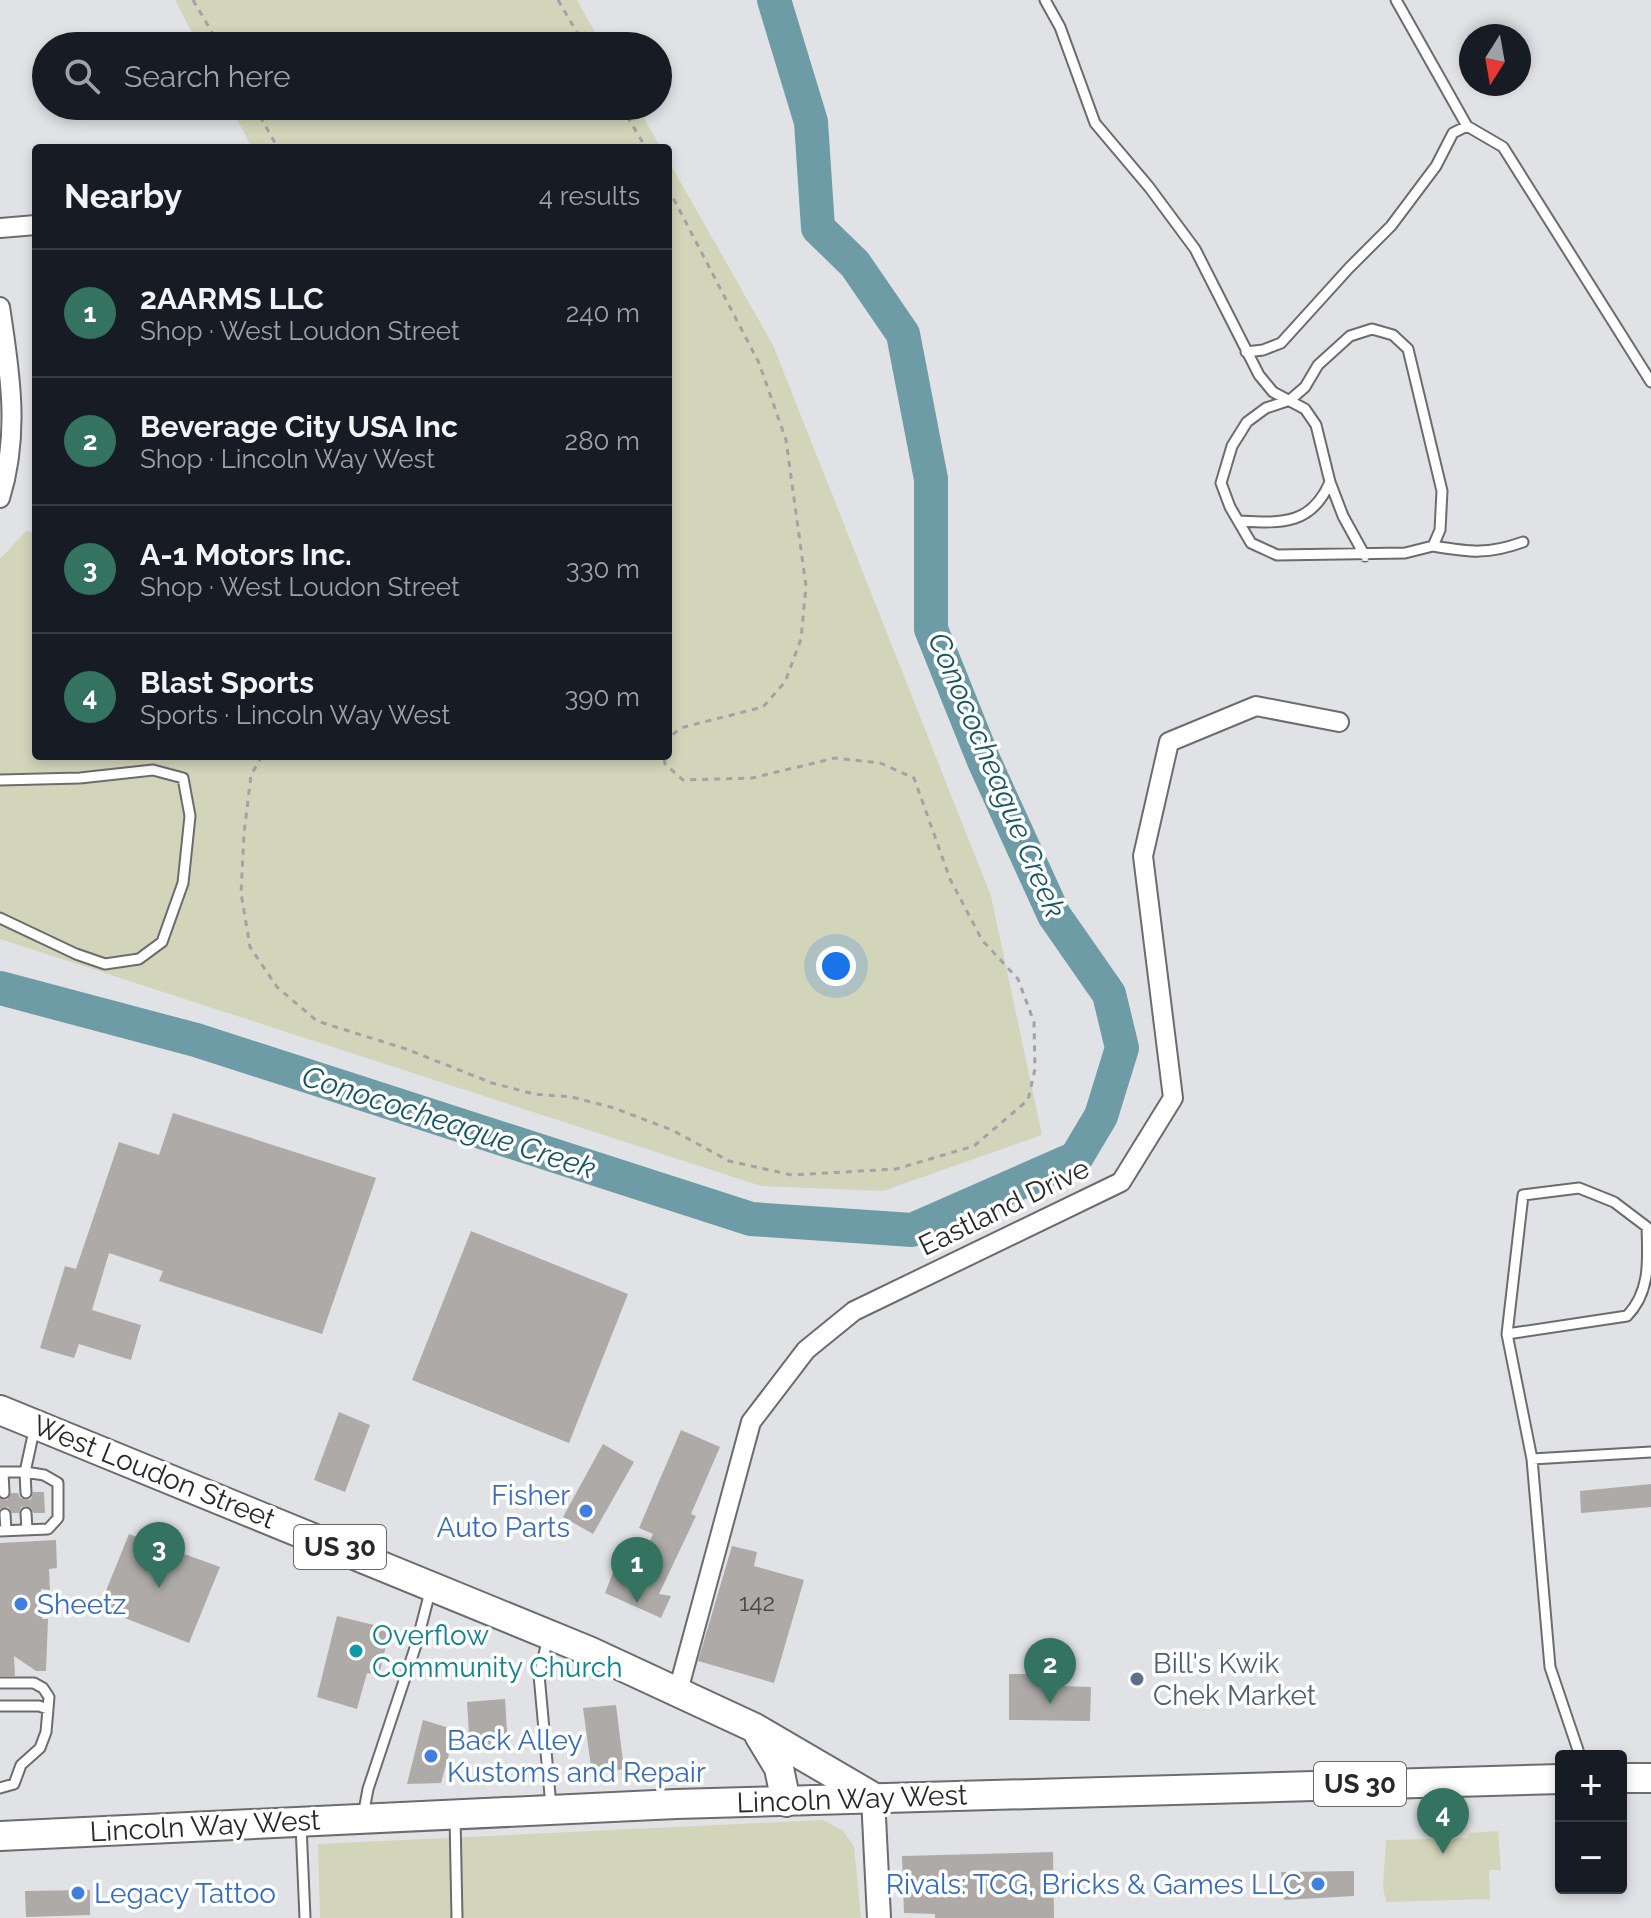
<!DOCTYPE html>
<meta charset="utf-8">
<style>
:root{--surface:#171b24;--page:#20242c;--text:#f1f3f6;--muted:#9ea1a6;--line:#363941;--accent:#347360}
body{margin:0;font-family:Raleway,sans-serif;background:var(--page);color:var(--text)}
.controls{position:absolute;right:24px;bottom:24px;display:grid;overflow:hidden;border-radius:8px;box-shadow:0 4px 12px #0003}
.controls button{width:72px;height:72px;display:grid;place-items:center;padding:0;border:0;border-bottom:2px solid var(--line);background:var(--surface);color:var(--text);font:40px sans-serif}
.compass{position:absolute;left:1459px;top:24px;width:72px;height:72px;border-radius:50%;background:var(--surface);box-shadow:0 4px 12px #0003;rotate:191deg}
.you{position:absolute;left:836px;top:966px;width:28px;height:28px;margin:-20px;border:6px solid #fff;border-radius:50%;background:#1a73e8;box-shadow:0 0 0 12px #1a73e833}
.badge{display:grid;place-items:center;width:52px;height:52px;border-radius:50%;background:var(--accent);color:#fff;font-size:26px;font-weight:700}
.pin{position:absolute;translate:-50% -66px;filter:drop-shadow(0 2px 4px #0008)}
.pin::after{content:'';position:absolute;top:42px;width:28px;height:24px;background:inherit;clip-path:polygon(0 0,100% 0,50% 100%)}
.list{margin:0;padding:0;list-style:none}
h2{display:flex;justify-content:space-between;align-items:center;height:104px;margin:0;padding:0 32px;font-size:34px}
h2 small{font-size:26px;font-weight:400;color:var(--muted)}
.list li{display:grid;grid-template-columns:52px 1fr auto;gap:24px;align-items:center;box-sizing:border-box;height:128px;padding:0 32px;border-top:2px solid var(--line)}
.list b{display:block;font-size:30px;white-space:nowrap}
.list p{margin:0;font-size:26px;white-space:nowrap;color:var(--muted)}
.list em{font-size:26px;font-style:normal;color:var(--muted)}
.icon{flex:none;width:44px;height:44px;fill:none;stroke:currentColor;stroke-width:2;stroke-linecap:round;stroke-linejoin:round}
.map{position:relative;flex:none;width:1651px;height:1918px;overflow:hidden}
.search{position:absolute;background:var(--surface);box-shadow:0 4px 12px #0003;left:32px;top:32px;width:640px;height:88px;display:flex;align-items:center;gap:20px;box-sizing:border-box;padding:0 28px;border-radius:44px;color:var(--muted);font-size:30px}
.panel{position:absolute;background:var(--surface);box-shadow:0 4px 12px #0003;left:32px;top:144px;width:640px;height:616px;border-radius:8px}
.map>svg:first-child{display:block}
</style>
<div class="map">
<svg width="1651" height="1918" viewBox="0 0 1651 1918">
<rect width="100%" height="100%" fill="#e1e2e5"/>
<!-- green -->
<path fill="#d3d5ba" d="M175,0H577L603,46H199Z
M230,106H637L661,148H252Z
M668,160L773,345L991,896L1042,1135L883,1191L761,1186L0,939V559L26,531L36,533V756H668Z
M823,1820L843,1831L854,1846L861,1918H320L318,1844Z
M1498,1831L1501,1870H1489L1490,1899L1386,1902L1383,1887L1386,1840L1468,1838L1469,1833Z"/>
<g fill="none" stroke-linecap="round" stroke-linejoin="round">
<!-- river -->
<path stroke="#6d9ba6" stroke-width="34" d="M0,988L196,1040L751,1219L912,1230L1076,1158L1101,1116L1122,1048L1109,994L1054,915L984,761L931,629V479L903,334L855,264L818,228L811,122L774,0"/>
</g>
<!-- building -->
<path fill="#adaaa8" d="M173,1113L376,1178L322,1334L159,1281L163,1271L109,1253L92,1310L141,1325L131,1360L79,1344L74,1358L40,1348L65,1266L76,1269L119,1142L159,1155Z
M471,1231L628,1294L569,1443L412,1380Z
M339,1412L370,1425L345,1492L314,1480Z
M681,1430L720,1447L691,1514L696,1516L659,1594L671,1596L661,1618L605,1593L617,1562L636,1570L653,1534L639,1528Z
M603,1444L634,1462L593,1534L563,1517Z
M1651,1484V1507L1581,1513L1580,1491Z
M33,1492H44L45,1513H34L26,1506L21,1507L19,1513H12L8,1507L0,1509V1499L7,1500L11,1493H18L20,1498L26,1500L31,1499Z
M129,1534L220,1567L189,1643L99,1608Z
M56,1540L57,1568L49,1569L50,1590L41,1589L42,1619H48L46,1671H36L14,1656L15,1676H0V1543Z
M732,1546L757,1552L754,1566L804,1580L774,1683L698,1661Z
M337,1616L390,1629L379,1675L367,1673L357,1709L317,1697Z
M1009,1674H1059V1686L1091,1687L1090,1721L1009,1720Z
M505,1699L508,1747L450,1750L441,1783L407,1784L423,1720L469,1734L467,1702Z
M616,1705L624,1769L592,1774L583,1708Z
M1053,1852L1054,1918H935V1914L904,1913L902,1856Z
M1354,1871V1896L1284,1900L1281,1872Z
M90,1890V1915L26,1917L25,1891Z"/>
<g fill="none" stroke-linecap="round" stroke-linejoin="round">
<!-- service casing -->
<g stroke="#6c6c6f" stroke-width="13">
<path id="service" d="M1045,0L1060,27L1095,123L1149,187L1195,249L1259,375L1273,392L1305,409L1316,425L1330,482L1343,516L1365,556
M1396,0L1467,126L1503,147L1651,382
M1372,329L1393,335L1408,349L1442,491L1440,530L1433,546L1405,553L1277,555L1251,543L1230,507L1221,483L1232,446L1247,422L1266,408L1290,400L1305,387L1318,365L1350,336Z
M1246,352L1263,350L1281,343L1349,268L1391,226L1436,166L1453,133L1467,126
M1238,521C1281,523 1311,526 1330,482
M1433,546C1470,552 1487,555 1523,542
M0,780L80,778L153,770L183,778L190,816L183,883L162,942L139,959L105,964L76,954L0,918
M1507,1334L1627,1316C1651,1291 1648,1259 1647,1227L1614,1202L1579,1188L1523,1195L1507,1334L1532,1459L1550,1667L1580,1756
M1532,1459L1651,1452
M0,1472H25L35,1426
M3,1472L4,1493
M26,1513L27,1530
M5,1514L6,1530
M0,1531L48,1529L58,1518V1483L44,1475L25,1472L26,1493
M548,1638L539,1675L551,1806
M0,1683H34L43,1688L49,1697L46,1732L40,1748L21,1765L14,1784L0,1788
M0,1706H39L48,1709
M363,1816L368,1789L417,1642L431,1588
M455,1816L457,1918
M301,1825L305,1918"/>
</g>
<!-- minor casing -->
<g stroke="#6c6c6f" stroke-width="22">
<path id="minor" d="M0,228L36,225
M0,307C10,372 20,434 0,498
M678,1691L751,1422L806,1350L854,1311L1121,1182L1173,1098L1143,856L1169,742L1256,706L1339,722"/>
</g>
<!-- tertiary casing -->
<g stroke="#6c6c6f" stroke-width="26">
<path id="tertiary" d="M873,1797L879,1918"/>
</g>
<!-- trunk casing -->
<g stroke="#6c6c6f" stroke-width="32">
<path id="trunk" d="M0,1410L589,1651L755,1728L873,1797
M759,1735L779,1768L786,1802
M1621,1778H1651
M0,1836L676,1804L1561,1779"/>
</g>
<!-- path -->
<path stroke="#a2a3a5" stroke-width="3" stroke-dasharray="6 6" stroke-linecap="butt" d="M193,0L220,46
M558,0L585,46
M254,106L278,148
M621,106L646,148
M668,188L759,363L786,440L806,586L801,639L785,682L763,707L680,728L668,739
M262,756L251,775L244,834L241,893L250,947L277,987L317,1021L406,1049L492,1083L534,1094L572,1097L614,1108L672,1130L729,1161L792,1175L896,1169L974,1146L1028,1100L1035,1069L1034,1022L1018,979L982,940L950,879L914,778L880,763L835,758L752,778L683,780L665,764L664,756"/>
<!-- service -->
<use href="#service" stroke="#fff" stroke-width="9"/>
<!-- minor -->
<use href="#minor" stroke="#fff" stroke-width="18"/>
<!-- tertiary -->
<use href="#tertiary" stroke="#fff" stroke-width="22"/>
<!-- trunk -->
<use href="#trunk" stroke="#fff" stroke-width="28"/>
</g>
<!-- markers -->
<g fill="#3f7fe0" stroke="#fff" stroke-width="3">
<circle cx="586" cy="1511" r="8"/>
<circle cx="21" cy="1604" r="8"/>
<circle cx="431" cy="1756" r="8"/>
<circle cx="1318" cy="1884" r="8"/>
<circle cx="78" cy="1893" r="8"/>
</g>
<circle fill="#0f9aa8" stroke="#fff" stroke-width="3" cx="356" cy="1651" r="8"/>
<circle fill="#5c6f8a" stroke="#fff" stroke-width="3" cx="1137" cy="1679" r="8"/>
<g text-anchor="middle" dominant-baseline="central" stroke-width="7" stroke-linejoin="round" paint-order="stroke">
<!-- number labels -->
<g font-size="24" fill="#494849">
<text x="757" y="1602">142</text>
</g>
<!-- shield labels -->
<g fill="#fff" stroke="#686869" stroke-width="2">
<rect x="294" y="1525" width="92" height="44" rx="6"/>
<rect x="1314" y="1762" width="92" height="44" rx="6"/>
</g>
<g font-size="26" font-weight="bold" fill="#282829">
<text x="340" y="1547">US 30</text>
<text x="1360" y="1784">US 30</text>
</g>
<!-- street labels -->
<g font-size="28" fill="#282829" stroke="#fff">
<text transform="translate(1004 1207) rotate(-26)">Eastland Drive</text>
<text transform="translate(154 1472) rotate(22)">West Loudon Street</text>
<text transform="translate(852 1799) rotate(-2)">Lincoln Way West</text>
<text transform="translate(205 1826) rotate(-3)">Lincoln Way West</text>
</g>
<!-- shop labels -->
<g font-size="28" fill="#366cbe" stroke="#fff" text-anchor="start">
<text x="570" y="1495" text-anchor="end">Fisher<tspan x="570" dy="32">Auto Parts</tspan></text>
<text x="37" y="1604">Sheetz</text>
<text x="447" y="1740">Back Alley<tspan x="447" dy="32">Kustoms and Repair</tspan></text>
<text x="1302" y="1884" text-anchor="end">Rivals: TCG, Bricks &amp; Games LLC</text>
<text x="94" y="1893">Legacy Tattoo</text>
</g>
<!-- culture labels -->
<g font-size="28" fill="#0d838f" stroke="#fff" text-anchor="start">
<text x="372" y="1635">Overflow<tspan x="372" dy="32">Community Church</tspan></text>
</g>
<!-- service labels -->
<g font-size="28" fill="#4e5e75" stroke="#fff" text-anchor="start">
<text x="1153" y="1663">Bill's Kwik<tspan x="1153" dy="32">Chek Market</tspan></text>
</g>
<!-- water labels -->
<g font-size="30" font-style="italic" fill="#175764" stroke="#fff">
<text transform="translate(997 775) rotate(67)">Conococheague Creek</text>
<text transform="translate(449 1122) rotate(18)">Conococheague Creek</text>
</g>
</g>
</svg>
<div class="controls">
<button>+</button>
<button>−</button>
</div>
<svg class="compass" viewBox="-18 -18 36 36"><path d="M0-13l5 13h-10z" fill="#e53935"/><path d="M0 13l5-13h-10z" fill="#9ea1a6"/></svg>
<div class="you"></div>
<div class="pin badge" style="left:637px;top:1603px">1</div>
<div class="pin badge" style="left:1050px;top:1704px">2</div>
<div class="pin badge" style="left:159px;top:1588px">3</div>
<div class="pin badge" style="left:1443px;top:1854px">4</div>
<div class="search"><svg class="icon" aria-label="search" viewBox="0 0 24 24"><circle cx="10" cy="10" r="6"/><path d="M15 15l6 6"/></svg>Search here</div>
<section class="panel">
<h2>Nearby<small>4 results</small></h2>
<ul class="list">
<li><span class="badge">1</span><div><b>2AARMS LLC</b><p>Shop · West Loudon Street</p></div><em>240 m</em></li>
<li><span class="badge">2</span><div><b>Beverage City USA Inc</b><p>Shop · Lincoln Way West</p></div><em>280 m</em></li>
<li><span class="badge">3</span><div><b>A-1 Motors Inc.</b><p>Shop · West Loudon Street</p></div><em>330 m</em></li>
<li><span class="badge">4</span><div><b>Blast Sports</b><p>Sports · Lincoln Way West</p></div><em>390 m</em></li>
</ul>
</section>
</div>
